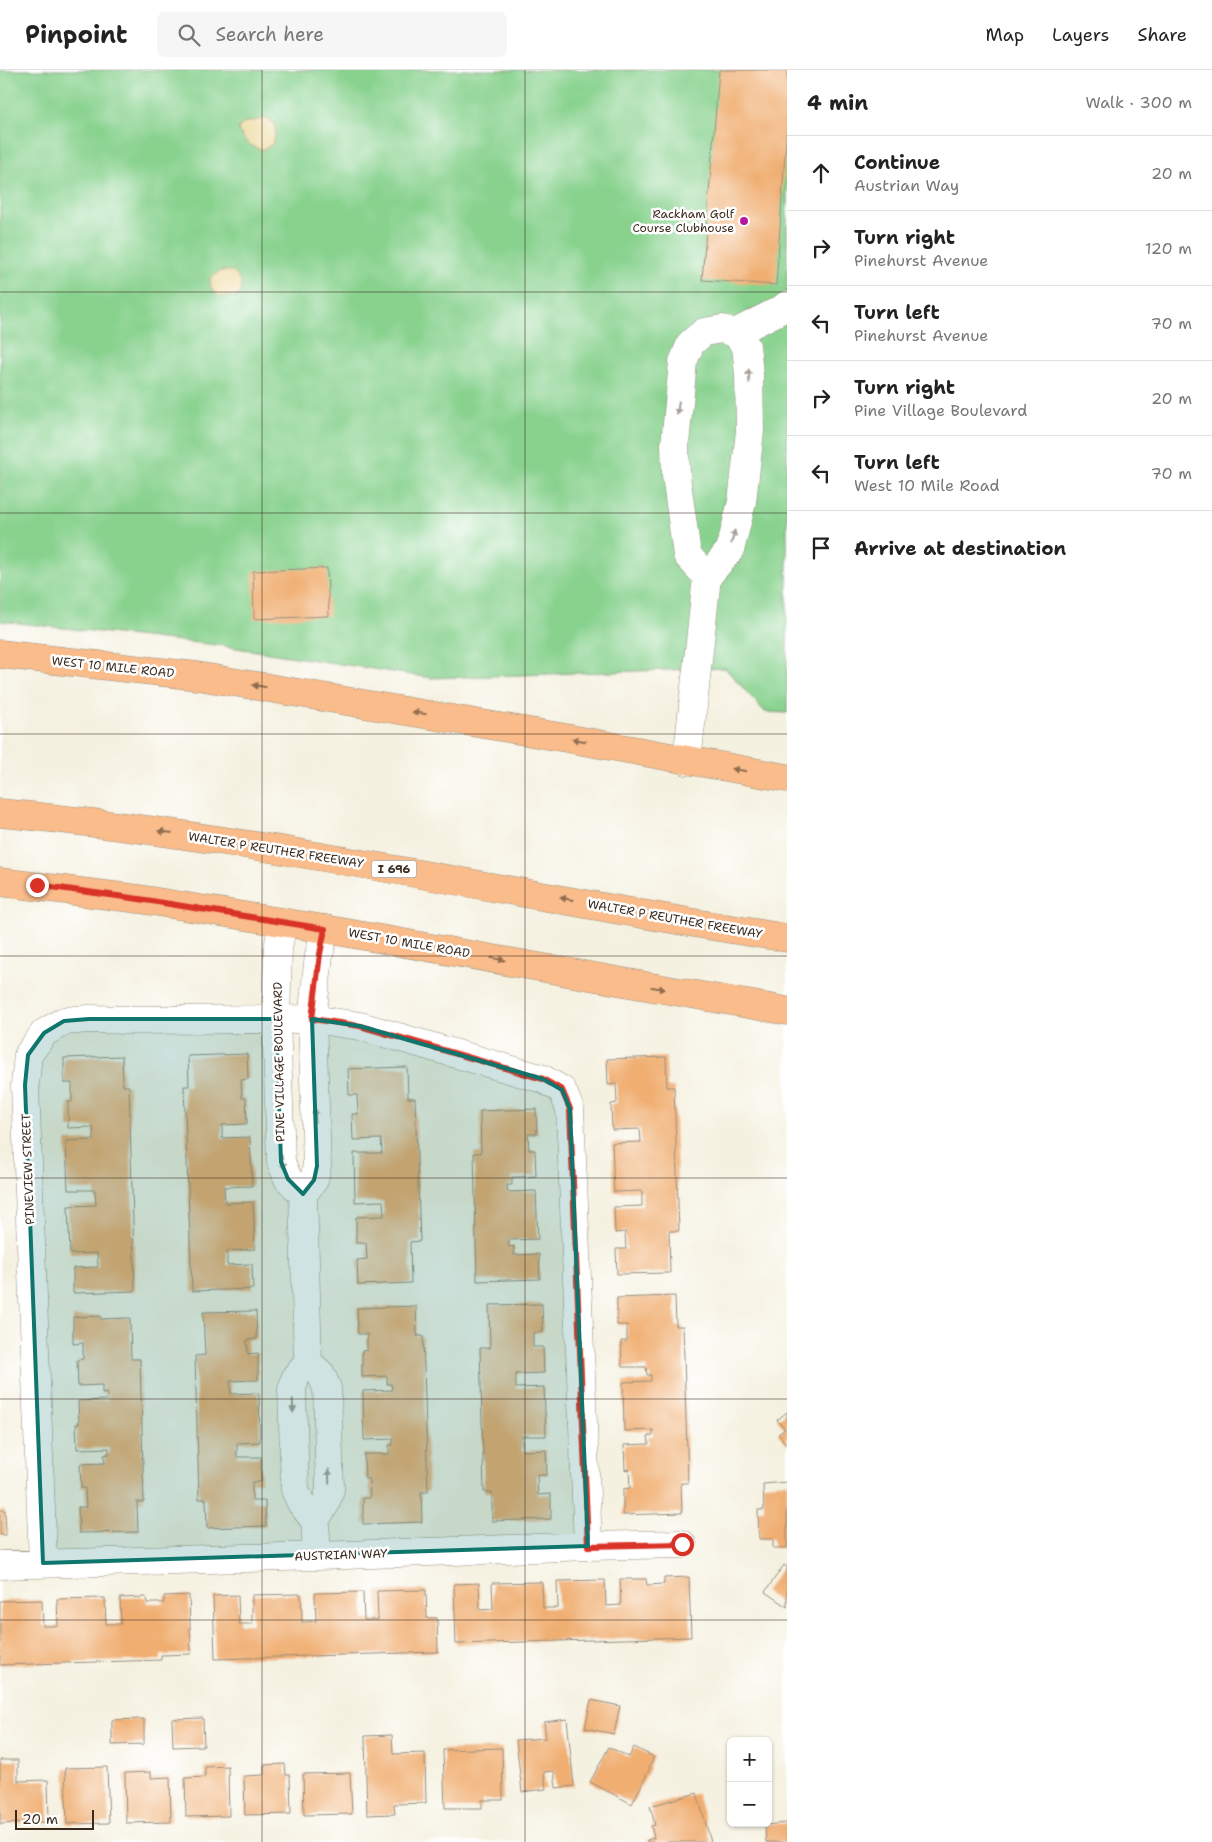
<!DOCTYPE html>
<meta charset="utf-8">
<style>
:root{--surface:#fff;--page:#f6f6f6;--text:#222;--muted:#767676;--line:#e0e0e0}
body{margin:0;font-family:"Shantell Sans",sans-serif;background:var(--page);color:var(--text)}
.controls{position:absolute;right:15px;bottom:15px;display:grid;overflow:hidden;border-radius:8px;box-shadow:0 1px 4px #0004}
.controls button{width:45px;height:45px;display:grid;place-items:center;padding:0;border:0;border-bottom:1px solid var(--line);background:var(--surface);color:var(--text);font:25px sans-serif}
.scale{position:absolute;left:15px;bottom:12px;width:79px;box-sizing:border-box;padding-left:5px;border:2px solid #3b2a1e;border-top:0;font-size:14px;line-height:18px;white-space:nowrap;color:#3b2a1e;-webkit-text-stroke:4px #fff;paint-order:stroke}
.stop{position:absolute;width:15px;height:15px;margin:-11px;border:4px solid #d93025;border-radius:50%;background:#fff}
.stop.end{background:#d93025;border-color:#fff;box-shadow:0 1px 5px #0008}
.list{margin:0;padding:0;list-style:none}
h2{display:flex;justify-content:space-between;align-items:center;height:65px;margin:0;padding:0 20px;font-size:21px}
h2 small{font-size:16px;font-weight:400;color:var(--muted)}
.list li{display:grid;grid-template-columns:32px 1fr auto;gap:15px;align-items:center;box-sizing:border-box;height:75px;padding:0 20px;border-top:1px solid var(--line)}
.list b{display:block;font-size:19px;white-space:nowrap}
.list p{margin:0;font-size:16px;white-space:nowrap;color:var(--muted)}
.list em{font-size:16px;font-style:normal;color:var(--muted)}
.icon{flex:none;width:28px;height:28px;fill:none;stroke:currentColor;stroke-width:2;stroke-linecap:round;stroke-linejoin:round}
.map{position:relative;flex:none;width:787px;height:1772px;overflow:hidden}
header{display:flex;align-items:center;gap:30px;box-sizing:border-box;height:70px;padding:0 25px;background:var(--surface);border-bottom:1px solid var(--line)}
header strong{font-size:24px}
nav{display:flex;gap:28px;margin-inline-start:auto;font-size:18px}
.search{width:350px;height:45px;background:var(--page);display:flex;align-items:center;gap:12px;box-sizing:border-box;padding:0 18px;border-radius:8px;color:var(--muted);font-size:19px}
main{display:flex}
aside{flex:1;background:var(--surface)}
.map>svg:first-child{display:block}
</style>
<header>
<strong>Pinpoint</strong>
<div class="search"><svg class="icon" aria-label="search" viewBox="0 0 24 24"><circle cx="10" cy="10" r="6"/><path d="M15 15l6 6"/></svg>Search here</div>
<nav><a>Map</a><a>Layers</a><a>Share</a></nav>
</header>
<main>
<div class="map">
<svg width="787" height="1772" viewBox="0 0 787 1772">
<rect width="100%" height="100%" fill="#fff"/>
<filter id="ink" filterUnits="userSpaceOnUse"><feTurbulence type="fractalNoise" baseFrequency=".02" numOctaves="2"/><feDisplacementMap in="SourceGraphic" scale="10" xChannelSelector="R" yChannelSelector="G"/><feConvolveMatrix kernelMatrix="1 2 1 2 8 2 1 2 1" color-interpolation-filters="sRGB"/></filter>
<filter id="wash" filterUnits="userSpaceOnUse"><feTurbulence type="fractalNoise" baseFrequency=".0096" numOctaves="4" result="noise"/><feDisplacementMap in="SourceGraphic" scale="20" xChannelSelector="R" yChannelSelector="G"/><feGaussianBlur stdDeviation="1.12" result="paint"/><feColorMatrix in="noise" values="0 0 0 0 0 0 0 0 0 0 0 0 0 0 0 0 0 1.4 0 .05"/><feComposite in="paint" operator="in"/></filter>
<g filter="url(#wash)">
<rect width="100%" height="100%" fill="#f5f1e0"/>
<!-- green -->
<path fill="#88d28e" stroke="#627e56" d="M0,0H787V643L765,642L725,598L432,608L217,575L0,551Z"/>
<!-- sand -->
<path fill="#eeda9e" stroke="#94825e" d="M267,48L275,54V64L272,75L261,80C250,76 243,70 238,59L243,53Z
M220,201H233L241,212L240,223L236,227L218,226L211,218L210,208Z"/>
<g id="blocks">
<!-- building -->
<path fill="#f0ae71" d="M719,0H787V55L776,215L702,210Z
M327,498L329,546L254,549L253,501Z
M247,984L248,1009L241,1010L242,1028H246L247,1054L222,1055V1068L250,1067L252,1116L224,1117L225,1133L253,1132L255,1179L227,1181V1195L252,1194L253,1219L192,1221L184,1016H189L188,986Z
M122,986L123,1016H129L135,1221L73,1223V1198L98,1197L97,1183L70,1184L68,1136L96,1135L95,1120H68L66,1071L94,1070L93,1057L68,1058V1032H72V1013H64V988Z
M666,987L667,1017H674L679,1161H669L670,1203L617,1204L616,1179H626L625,1162L615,1163L614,1137L642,1136V1121L614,1122L612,1073L641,1072L640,1059L612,1060L611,1034L617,1033L616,1014L608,1015L607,989Z
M407,997L408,1028H415L420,1171L410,1172L411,1213L358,1215L357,1190L367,1189L366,1173H356V1147L384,1146L383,1131L355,1132L354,1083H382L381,1069L353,1070L352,1044H358L357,1025H349L348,999Z
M536,1039L537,1064H528L529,1080H535L536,1106L512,1107V1115H507L508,1122L536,1121L538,1169L509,1170V1177L514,1176V1185L539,1184L540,1209L477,1211L474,1083H481L480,1041Z
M675,1226L676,1256H683L688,1413H681L682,1443L623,1445V1419L630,1418L629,1399L625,1400L624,1375L649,1374L648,1366H653V1360L624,1361L623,1312L651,1311V1305H647L646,1297H622L621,1271H627V1255H617V1228Z
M542,1234L543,1262L533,1263V1277H543L544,1303L516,1304V1318L544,1317L546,1366H522V1381L546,1380L547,1405H537L538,1425L551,1424V1449L492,1451V1422H484L480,1278H490L489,1235Z
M416,1236L417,1266H423L428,1422H421L422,1452L363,1454V1428H370L369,1409H365L364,1384H389V1375H393V1369L364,1370L363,1321L392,1320L391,1314H387V1306L362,1307V1281L367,1280V1264H358L357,1238Z
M256,1241L257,1269L247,1270L248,1284L258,1283V1310L230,1311L231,1324L259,1323L260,1372L237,1373V1387H261V1412H252V1431H265L266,1456L207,1458L206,1429H199L195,1286L205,1285L203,1242Z
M100,1246L101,1249L130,1248L131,1289H140L144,1432H137L138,1462L79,1463L78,1437H86L85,1418H81L80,1394L105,1393L104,1385L109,1384V1378L77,1379L76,1354H79L78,1331L107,1330V1323L102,1324V1315L78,1316L77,1290L83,1289V1273L73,1274V1247Z
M787,1342V1375L778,1364L785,1359L777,1350Z
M787,1412V1478H773V1469H759L758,1440H764L763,1414Z
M0,1440H5L6,1465H0Z
M784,1495L787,1497V1537L765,1522Z
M689,1507L691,1567L456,1574L454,1514L479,1513L480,1540L493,1539L492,1513L542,1512L543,1538H558L557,1511L605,1510L606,1536L621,1535L620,1509H646L647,1515L664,1514V1508Z
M426,1520L427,1548H437L438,1582L215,1589L213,1526L238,1525L239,1554H252V1525L301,1524L302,1552L316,1551L315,1523L363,1522L364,1550H378L377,1521Z
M189,1525L191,1584L161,1585V1590L0,1595V1531L42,1530L43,1556H58L57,1529L105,1528L106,1554H121L120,1528L146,1527L147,1533H164V1526Z
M591,1630L620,1636L614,1664L585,1658Z
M203,1648L204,1676L173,1677L172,1649Z
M144,1649V1674L112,1675V1650Z
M567,1649L574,1716L556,1718L554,1701L544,1702L546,1719L522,1722L516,1670L546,1668L544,1652Z
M392,1665L393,1684L425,1683L426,1733L394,1734L395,1744L367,1745L365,1666Z
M609,1677L629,1687L634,1677L654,1687L649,1697L650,1698L632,1734L590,1712Z
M502,1678L503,1730H482V1738H445L443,1680Z
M0,1690H18V1711L48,1710L49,1752L0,1754Z
M285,1694L286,1705H290L291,1744L245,1745L244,1706L264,1705V1695Z
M228,1696L229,1746L186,1747L185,1708L205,1707V1697Z
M107,1697L109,1753L67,1754L65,1698Z
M151,1702V1708L170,1707L171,1752L126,1753L125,1703Z
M350,1703L352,1744L304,1745L303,1704Z
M697,1723L711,1772H647V1770L654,1768L651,1756L655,1755L650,1736Z
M787,1753V1772H766L765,1755Z"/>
</g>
</g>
<g filter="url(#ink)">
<use href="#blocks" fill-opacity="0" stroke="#988e7f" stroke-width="1"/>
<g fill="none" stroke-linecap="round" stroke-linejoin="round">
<!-- minor casing -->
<g stroke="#988e7f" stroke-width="29">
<path id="minor" d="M735,263L782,239L787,235
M687,691L707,507L730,480L742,432L750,361L749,304L746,276L735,263L722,259L704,262L691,273L683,292L675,374L676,405L687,485L707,507
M283,852L278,878L276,949L281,1092L288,1109L303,1124
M308,1292L321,1304L327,1318L330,1420L326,1433L315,1451
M317,1486L315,1451L301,1433L295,1420L292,1319L296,1306L308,1292L303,1124L314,1110L317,1096L312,949L319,885L325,859
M43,1493L25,1015L28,985L44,963L64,951L89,949L129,950L312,949L360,956L543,1009L562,1020L570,1039L588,1476
M0,1495L317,1486L588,1476L682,1474"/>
</g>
<!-- major casing -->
<g stroke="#988e7f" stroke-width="29">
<path id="major" d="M0,584L197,606L566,668L787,708
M0,812L139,829L325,859L787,941"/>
</g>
<!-- highway casing -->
<g stroke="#988e7f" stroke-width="29">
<path id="highway" d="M0,743C265,767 524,828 787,868"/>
</g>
<!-- minor -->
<use href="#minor" stroke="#fff" stroke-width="28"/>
<!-- major -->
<use href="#major" stroke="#f9bc8a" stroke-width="28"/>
<!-- highway -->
<use href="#highway" stroke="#f9bc8a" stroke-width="28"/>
</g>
<!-- one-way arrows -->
<defs><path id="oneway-solid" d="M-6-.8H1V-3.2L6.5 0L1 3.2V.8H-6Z" transform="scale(1.25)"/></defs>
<g fill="#a79f9a">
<use href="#oneway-solid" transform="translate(749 306) rotate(-93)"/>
<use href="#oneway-solid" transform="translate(678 338) rotate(97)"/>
<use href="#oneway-solid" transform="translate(733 467) rotate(-76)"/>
<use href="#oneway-solid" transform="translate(315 1045) rotate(-92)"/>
<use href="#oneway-solid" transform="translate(283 1092) rotate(78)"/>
<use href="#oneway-solid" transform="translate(293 1336) rotate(88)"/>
<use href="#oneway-solid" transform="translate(329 1406) rotate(-92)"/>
</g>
<g fill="#906c4f">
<use href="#oneway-solid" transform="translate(259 616) rotate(-171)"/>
<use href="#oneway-solid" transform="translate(419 643) rotate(-171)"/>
<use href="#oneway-solid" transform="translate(579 670) rotate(-169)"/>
<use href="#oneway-solid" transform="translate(739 700) rotate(-170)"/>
<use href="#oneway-solid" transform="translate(165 762) rotate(-172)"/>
<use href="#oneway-solid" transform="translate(567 829) rotate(-170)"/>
<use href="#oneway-solid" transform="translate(498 889) rotate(10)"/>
<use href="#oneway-solid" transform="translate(658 918) rotate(10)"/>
</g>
</g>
<g fill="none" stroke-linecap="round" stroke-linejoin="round" filter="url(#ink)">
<!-- route -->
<path stroke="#d93025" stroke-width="6" d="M37,815L139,829L325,859L320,884L312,949L360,956L543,1009L562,1020L570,1039L588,1476L682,1474"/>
</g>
<!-- marked area -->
<path fill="#0f766e" fill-opacity="0.2" stroke="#0f766e" stroke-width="4" stroke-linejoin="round" d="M89,949H276L281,1092L288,1109L303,1124L314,1110L317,1096L312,949L360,956L543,1009L562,1020L570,1039L588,1476L43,1493L25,1015L28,985L44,963L64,951Z"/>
<!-- grid -->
<path fill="none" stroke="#3b2a1e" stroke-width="1" stroke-opacity="0.55" d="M262,0V1772M525,0V1772M0,222H787M0,443H787M0,664H787M0,886H787M0,1108H787M0,1329H787M0,1550H787"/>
<!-- markers -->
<circle fill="#b5179e" stroke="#fff" stroke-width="2" cx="744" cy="151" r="5"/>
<g text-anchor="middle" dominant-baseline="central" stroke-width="5" stroke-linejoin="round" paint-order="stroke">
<!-- shield labels -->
<rect fill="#fff" stroke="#766a62" stroke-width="1" x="371.5" y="790.5" width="45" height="17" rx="4"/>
<g font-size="11" font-weight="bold" fill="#3b2a1e">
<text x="394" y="799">I 696</text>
</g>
<!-- poi labels -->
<g font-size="12" fill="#3b2a1e" stroke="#fff" text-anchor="end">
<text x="734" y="144">Rackham Golf<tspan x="734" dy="14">Course Clubhouse</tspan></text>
</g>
<!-- street labels -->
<g font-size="12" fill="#3b2a1e" stroke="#fff">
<text transform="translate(113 597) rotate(6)">WEST 10 MILE ROAD</text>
<text transform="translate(276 780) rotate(9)">WALTER P REUTHER FREEWAY</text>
<text transform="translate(675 849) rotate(10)">WALTER P REUTHER FREEWAY</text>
<text transform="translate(409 873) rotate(10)">WEST 10 MILE ROAD</text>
<text transform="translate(279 992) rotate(-91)">PINE VILLAGE BOULEVARD</text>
<text transform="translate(28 1099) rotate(-92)">PINEVIEW STREET</text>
<text transform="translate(341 1485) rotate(-2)">AUSTRIAN WAY</text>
</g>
</g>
</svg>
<div class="controls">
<button>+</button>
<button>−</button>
</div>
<div class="scale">20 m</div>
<div class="stop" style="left:682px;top:1474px"></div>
<div class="stop end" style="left:37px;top:815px"></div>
</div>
<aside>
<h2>4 min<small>Walk · 300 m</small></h2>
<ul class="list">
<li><svg class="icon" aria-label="ahead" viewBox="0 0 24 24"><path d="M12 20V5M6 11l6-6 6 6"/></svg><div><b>Continue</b><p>Austrian Way</p></div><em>20 m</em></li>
<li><svg class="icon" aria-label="right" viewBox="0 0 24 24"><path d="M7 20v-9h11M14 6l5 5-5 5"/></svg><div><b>Turn right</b><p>Pinehurst Avenue</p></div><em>120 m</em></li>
<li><svg class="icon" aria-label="left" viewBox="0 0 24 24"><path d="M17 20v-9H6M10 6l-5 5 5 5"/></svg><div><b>Turn left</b><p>Pinehurst Avenue</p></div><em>70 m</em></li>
<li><svg class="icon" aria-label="right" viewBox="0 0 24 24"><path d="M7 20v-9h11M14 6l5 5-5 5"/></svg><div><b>Turn right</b><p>Pine Village Boulevard</p></div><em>20 m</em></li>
<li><svg class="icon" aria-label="left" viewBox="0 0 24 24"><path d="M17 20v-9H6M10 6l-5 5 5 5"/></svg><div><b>Turn left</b><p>West 10 Mile Road</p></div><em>70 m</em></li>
<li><svg class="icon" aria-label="arrive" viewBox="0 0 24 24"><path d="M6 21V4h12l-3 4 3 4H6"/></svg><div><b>Arrive at destination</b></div></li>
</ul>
</aside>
</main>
